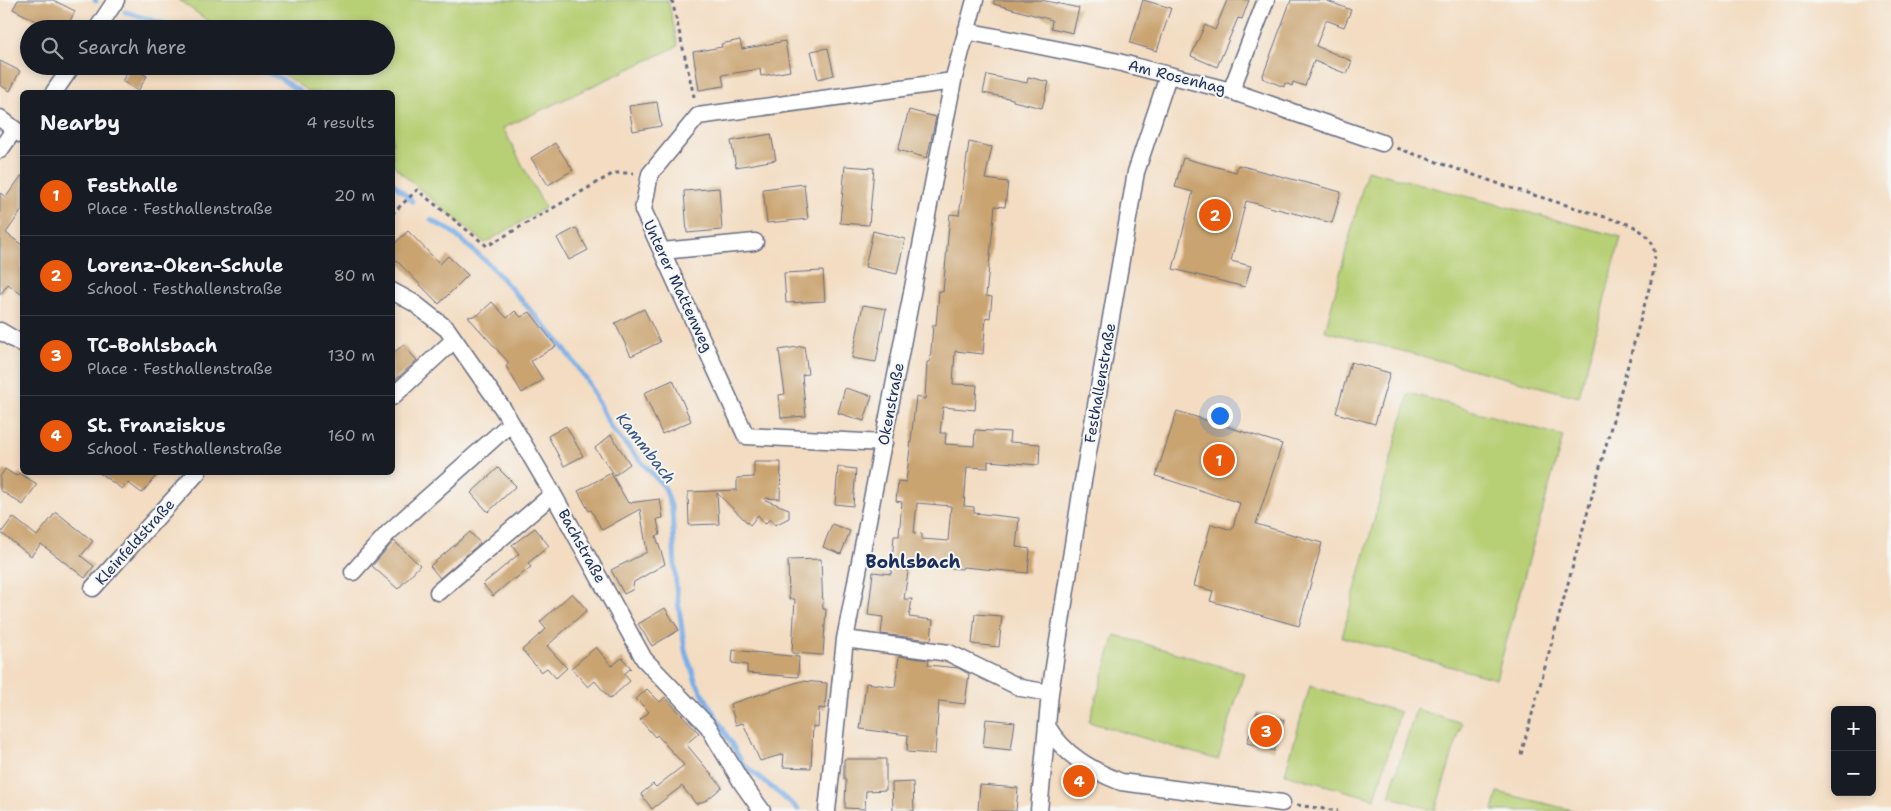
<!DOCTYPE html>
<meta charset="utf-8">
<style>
:root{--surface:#171b24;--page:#242831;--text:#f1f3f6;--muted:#9ea1a6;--line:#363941;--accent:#ea580c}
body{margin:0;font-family:"Shantell Sans",sans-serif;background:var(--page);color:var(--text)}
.controls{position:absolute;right:15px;bottom:15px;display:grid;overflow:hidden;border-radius:8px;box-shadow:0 2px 8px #0003}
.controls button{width:45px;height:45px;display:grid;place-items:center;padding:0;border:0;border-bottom:1px solid var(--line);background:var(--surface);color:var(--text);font:25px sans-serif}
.you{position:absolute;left:1219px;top:415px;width:18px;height:18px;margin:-12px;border:4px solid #fff;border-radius:50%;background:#1a73e8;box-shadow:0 0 0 8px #1a73e833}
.badge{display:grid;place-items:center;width:32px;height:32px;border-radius:50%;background:var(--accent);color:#fff;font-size:16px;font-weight:700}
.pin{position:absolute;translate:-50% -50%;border:2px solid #fff;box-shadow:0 1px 5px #0006}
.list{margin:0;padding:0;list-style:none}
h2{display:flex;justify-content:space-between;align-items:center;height:65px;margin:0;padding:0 20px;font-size:21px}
h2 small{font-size:16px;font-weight:400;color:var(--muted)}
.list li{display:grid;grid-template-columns:32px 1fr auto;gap:15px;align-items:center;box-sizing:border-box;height:80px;padding:0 20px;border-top:1px solid var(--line)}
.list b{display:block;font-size:19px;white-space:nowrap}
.list p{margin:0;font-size:16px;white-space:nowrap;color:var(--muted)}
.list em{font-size:16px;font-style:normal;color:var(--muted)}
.icon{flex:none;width:28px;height:28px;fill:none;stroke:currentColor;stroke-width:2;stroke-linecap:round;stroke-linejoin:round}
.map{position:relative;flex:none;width:1891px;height:811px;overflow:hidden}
.search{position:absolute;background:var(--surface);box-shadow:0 2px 8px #0003;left:20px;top:20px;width:375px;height:55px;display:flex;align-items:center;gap:12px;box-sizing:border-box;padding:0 18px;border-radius:28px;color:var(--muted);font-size:19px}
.panel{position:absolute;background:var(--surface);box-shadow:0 2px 8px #0003;left:20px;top:90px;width:375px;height:385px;border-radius:8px}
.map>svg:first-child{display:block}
</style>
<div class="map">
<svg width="1891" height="811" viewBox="0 0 1891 811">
<rect width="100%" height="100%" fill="#f6f6f2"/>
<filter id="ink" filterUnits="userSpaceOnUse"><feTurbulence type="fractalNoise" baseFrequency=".02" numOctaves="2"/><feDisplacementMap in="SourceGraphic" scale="10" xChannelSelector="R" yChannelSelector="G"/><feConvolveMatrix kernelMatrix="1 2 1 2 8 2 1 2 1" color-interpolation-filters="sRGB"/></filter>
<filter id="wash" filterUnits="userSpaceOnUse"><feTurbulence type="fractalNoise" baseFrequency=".0096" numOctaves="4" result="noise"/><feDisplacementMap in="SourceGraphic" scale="20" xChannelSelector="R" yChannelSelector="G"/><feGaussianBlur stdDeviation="1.12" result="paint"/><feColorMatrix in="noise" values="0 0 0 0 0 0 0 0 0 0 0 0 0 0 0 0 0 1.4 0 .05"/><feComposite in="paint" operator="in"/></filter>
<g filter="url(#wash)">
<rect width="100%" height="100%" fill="#f3dcc1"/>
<!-- green -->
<path fill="#b7cf74" stroke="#697f69" d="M179,0H668L678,46L503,128L545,208L485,243L410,181L393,165L392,92H309L272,66H386V29H219Z
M1367,170L1621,237L1579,397L1325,331Z
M1409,393L1563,436L1496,679L1342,637Z
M1115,635L1244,673L1218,760L1089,722Z
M1310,686L1400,712L1375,799L1285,774Z
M1416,709L1462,723L1435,811L1389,796Z
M1498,792L1576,811H1493Z"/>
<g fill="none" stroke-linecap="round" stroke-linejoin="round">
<!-- stream -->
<path stroke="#7aaee7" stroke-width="5" d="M95,0L96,1
M125,12L164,24L170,29
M252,66L280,78L300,92
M392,182L412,201
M431,220L451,231L489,264L559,342L588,382L611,428L665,488L672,509L676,587L685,650L696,682L743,764L798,809"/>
</g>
<g id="blocks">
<!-- building -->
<path fill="#c9a370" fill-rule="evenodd" d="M18,0H53L75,11L66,29H51L13,9Z
M994,0H1041L1079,8L1073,33L1051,28L1052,20L994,4Z
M1143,0L1171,8L1157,51L1130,43Z
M1227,0H1249L1242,19L1238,18L1217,67L1191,56L1205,25L1215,30Z
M1291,0H1325L1351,10L1344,27L1326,20L1316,46L1352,61L1347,74L1314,61L1305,86L1293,82L1292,86L1285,83L1284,87L1262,78Z
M740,40L742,49L785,41L790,71L761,76L760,69L722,75L724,86L699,90L693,52L722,47L721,44Z
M828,48L834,75L818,79L811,51Z
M0,61L20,71L10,91L0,85Z
M131,67L147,76L138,91L122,81Z
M987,75L1027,83L1028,77L1049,82L1042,108L1013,101V99L983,93Z
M657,102L661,126L633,131L629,106Z
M909,110L936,117L927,158L898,150Z
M771,134L776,160L736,167L731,141Z
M969,142L992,147L985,179L1008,182L1005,207L995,206L986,296L992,297L990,318L986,317L983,354L955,351L953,384L977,385L975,410L943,407L940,433H946L945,444L974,446L975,430L1010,432L1009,442L1040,444L1039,465L988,461V468L967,467L964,506L974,507V513L1019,518L1016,547L1030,549L1028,573L963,567L962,569L909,565L904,599H912L909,617L933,620L931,640L881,634L883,617L868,615L873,572L891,574L894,536H899L902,502L896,501L898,481L906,482L916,397L925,399L927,362H930L933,325H936L939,291L943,292L950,214L959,215ZM917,503L951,506L948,541L922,539V534L914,533Z
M555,143L573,170L548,185L531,158Z
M1183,158L1236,172L1238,165L1341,192L1332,223L1246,201L1231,261L1251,266L1245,287L1173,269L1193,192L1175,187Z
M845,166L874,168L869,225L840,223Z
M22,175V210L6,233L22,245V295L8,284L0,295V193L6,197Z
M804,184L808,219L767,223L763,189Z
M719,188L722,230L687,233L684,191Z
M576,228L588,250L569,260L557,238Z
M408,231L440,264L448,256L468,275L439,304L392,256V246Z
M873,231L905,239L897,274L865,267Z
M823,271L825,301L786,303L784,273Z
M492,302L507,318L515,311L521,317L530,312L556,346L531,361L543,380L522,393L506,366L509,363L468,317L478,315Z
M863,305L886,309L876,362L852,358Z
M644,309L660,342L631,356L615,323Z
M403,345L417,360L392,383V354Z
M804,346L808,374L802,375L806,416L781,418L779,395L785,394L779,350Z
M1351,362L1390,373L1375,424L1336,413Z
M673,380L691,421L662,434L644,393Z
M845,388L872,396L864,421L838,413Z
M1177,411L1282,444L1256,524L1322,543L1299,626L1210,601L1213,591L1194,586L1211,524L1232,530L1240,503L1156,476Z
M566,426L583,456L564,466L548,436Z
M611,435L630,464L615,475L595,448Z
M754,462H781L780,499L766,498L765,500L789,509V518L775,525L770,519L765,524L758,515L750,525L717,493L719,524L689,525L688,492L737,490V478L754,477Z
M838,467L856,469L853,506L835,504Z
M498,468L516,486L488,512L471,493Z
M5,469L16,476L19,473L37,484L23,505L0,490V477Z
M98,472H159L142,493L128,483L122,489Z
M611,473L628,503L660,499L663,518L657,519L660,535L656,536L665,564L634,582L632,590L624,594L611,570L647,552L640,509L602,530L591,510L589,511L578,491Z
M56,512L93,541L81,556L94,566L85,578L41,544L31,556L1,533L13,517L37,536Z
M832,524L850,531L841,554L823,547Z
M535,528L549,546L528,563L531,567L515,579L514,578L493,596L483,584L519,554L512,545Z
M470,532L480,543L440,578L430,566Z
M394,541L420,565L398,589L372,566Z
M821,559L823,609H826L823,655L792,653L795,599H789L788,560Z
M572,593L587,610L547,646L567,668L556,678L547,668L541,672L522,650L546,629L540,622Z
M665,608L679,630L652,646L638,624Z
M975,614L1002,616L999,647L972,644Z
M596,647L612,666L622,658L631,668L624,674L630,681L610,699L595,681L588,687L571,668Z
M733,650L799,657L798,677L747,673V665L732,663Z
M899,656L929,660L928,665L958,668L969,674L965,704L939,701L935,754L907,752L908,735L860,729L866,683L895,687Z
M801,681L827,683L825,709L819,708L818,727L813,726L811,768L783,767L784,754L760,761L743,723L736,725L730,704Z
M647,689L660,702L665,697L699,733L686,744L722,787L707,800L696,804L682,786L652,809L641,794L653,784L656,787L684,765L657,735L655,737L640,720L649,712L636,699Z
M1257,712L1284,720L1274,751L1247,743Z
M986,719L1015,722L1011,750L983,747Z
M844,759H886V790L866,791L865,809L845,808L846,779H844Z
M913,782L914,811H893L892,783Z
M980,785L1018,788L1016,811H978Z"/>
</g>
</g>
<g filter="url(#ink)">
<use href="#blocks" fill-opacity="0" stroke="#676c81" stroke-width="1"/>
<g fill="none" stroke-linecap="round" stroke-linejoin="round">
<!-- minor casing -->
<g stroke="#676c81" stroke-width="19">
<path id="minor" d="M97,29L116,0
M966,31L1114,61L1231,91L1382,143
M1231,91L1266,0
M54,92L72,66
M0,118L22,135
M0,150L14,130
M662,251L755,242
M392,291L414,303L447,329L503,409L553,494L644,659L708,726L742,783L762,811
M0,331L22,344
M392,397L454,340
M884,443L746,436L643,210L650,174L698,116L953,81
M353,572L388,533L511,423
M93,588L198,472
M438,592L553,494
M845,639L949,653L1021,688L1050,693
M1047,726C1064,755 1091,770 1121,782L1282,803
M827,811L845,639L953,81L975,0
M1039,811L1050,693L1081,493L1136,172L1168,76"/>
</g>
<!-- path -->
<path stroke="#676c81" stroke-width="3" stroke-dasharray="4 4" stroke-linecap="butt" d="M672,0L695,101
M1397,148L1511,188L1631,225C1655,238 1657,248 1653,274L1520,758
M392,214L417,190L487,246L614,173H634
M1297,805L1338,811"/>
<!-- minor -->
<use href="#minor" stroke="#fff" stroke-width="16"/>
</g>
</g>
<g text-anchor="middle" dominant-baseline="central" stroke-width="4" stroke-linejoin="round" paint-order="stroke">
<!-- street labels -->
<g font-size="15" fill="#1b2f5e" stroke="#f6f6f2">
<text transform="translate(1177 77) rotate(14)">Am Rosenhag</text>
<text transform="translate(678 286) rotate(65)">Unterer Mattenweg</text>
<text transform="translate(1100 383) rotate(-80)">Festhallenstraße</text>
<text transform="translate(891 404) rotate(-79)">Okenstraße</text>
<text transform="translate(135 542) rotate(-48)">Kleinfeldstraße</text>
<text transform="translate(582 546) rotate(61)">Bachstraße</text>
</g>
<!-- water labels -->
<g font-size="16" font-style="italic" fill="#385587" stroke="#f6f6f2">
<text transform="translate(646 448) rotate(52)">Kammbach</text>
</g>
<!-- quarter labels -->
<g font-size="18" font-weight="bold" fill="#1b2f5e" stroke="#f6f6f2">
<text x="913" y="562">Bohlsbach</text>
</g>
</g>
</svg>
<div class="controls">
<button>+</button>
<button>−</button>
</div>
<div class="you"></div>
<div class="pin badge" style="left:1219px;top:460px">1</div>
<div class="pin badge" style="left:1215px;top:215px">2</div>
<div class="pin badge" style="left:1266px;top:731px">3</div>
<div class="pin badge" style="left:1079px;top:781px">4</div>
<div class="search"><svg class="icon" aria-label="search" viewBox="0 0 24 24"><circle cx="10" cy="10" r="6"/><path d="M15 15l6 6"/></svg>Search here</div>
<section class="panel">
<h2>Nearby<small>4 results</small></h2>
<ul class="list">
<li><span class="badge">1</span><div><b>Festhalle</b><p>Place · Festhallenstraße</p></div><em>20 m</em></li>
<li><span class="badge">2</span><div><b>Lorenz-Oken-Schule</b><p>School · Festhallenstraße</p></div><em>80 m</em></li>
<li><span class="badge">3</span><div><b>TC-Bohlsbach</b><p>Place · Festhallenstraße</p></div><em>130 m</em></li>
<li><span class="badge">4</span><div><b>St. Franziskus</b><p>School · Festhallenstraße</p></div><em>160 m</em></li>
</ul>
</section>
</div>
